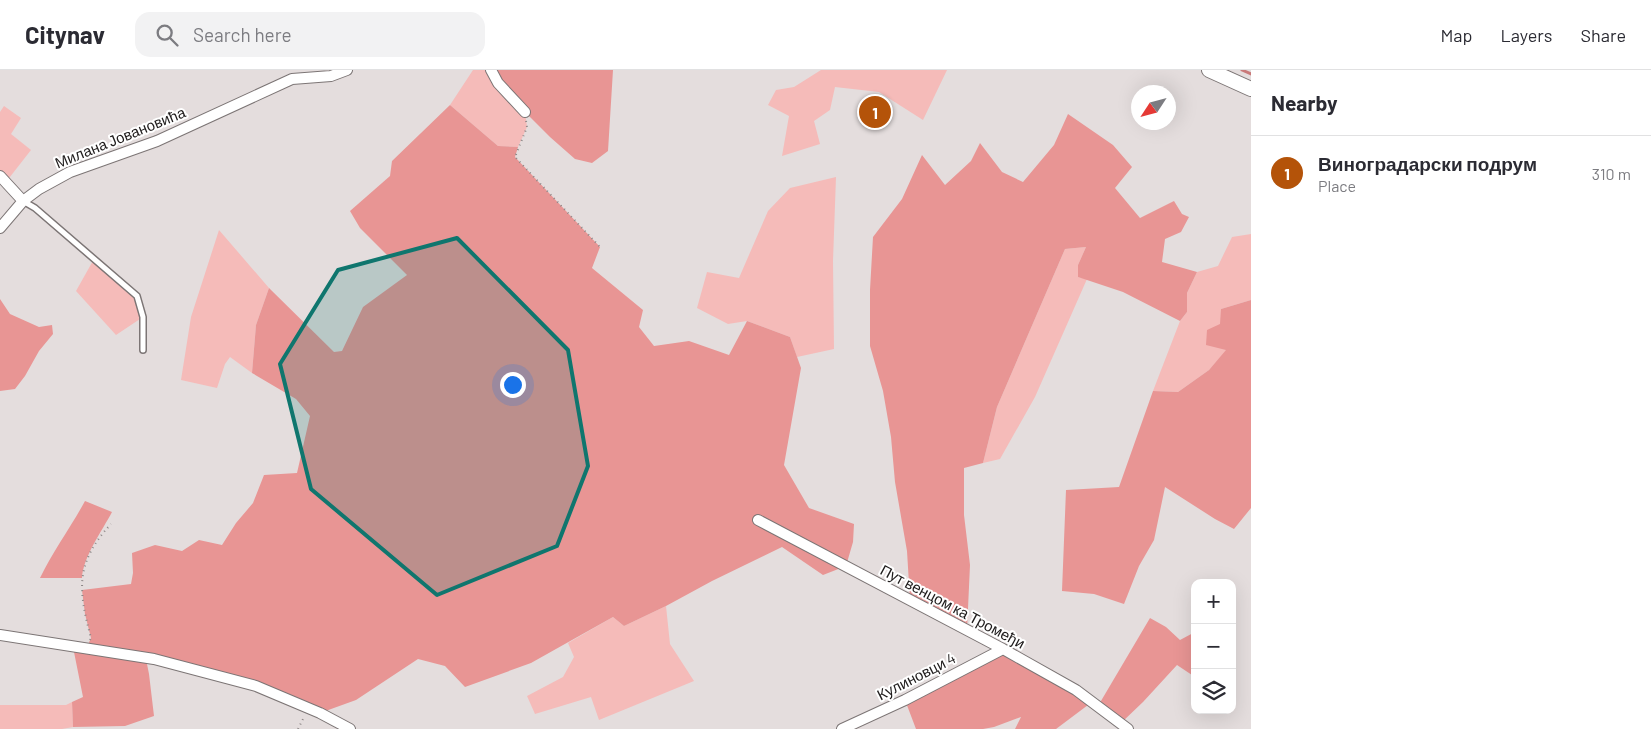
<!DOCTYPE html>
<meta charset="utf-8">
<style>
:root{--surface:#fff;--page:#f2f2f3;--text:#2b2b33;--muted:#7c7c81;--line:#e1e1e2;--accent:#b45309}
body{margin:0;font-family:Barlow,sans-serif;background:var(--page);color:var(--text)}
.controls{position:absolute;right:15px;bottom:15px;display:grid;overflow:hidden;border-radius:10px;box-shadow:0 5px 20px #0002}
.controls button{width:45px;height:45px;display:grid;place-items:center;padding:0;border:0;border-bottom:1px solid var(--line);background:var(--surface);color:var(--text);font:25px sans-serif}
.compass{position:absolute;left:1131px;top:15px;width:45px;height:45px;border-radius:50%;background:var(--surface);box-shadow:0 5px 20px #0002;rotate:234deg}
.you{position:absolute;left:512px;top:314px;width:18px;height:18px;margin:-12px;border:4px solid #fff;border-radius:50%;background:#1a73e8;box-shadow:0 0 0 8px #1a73e833}
.badge{display:grid;place-items:center;width:32px;height:32px;border-radius:50%;background:var(--accent);color:#fff;font-size:16px;font-weight:700}
.pin{position:absolute;translate:-50% -50%;border:2px solid #fff;box-shadow:0 1px 5px #0006}
.list{margin:0;padding:0;list-style:none}
h2{display:flex;justify-content:space-between;align-items:center;height:65px;margin:0;padding:0 20px;font-size:21px}
h2 small{font-size:16px;font-weight:400;color:var(--muted)}
.list li{display:grid;grid-template-columns:32px 1fr auto;gap:15px;align-items:center;box-sizing:border-box;height:75px;padding:0 20px;border-top:1px solid var(--line)}
.list b{display:block;font-size:19px;white-space:nowrap}
.list p{margin:0;font-size:16px;white-space:nowrap;color:var(--muted)}
.list em{font-size:16px;font-style:normal;color:var(--muted)}
.icon{flex:none;width:28px;height:28px;fill:none;stroke:currentColor;stroke-width:2;stroke-linecap:round;stroke-linejoin:round}
.map{position:relative;flex:none;width:1251px;height:659px;overflow:hidden}
header{display:flex;align-items:center;gap:30px;box-sizing:border-box;height:70px;padding:0 25px;background:var(--surface);border-bottom:1px solid var(--line)}
header strong{font-size:24px}
nav{display:flex;gap:28px;margin-inline-start:auto;font-size:18px}
.search{width:350px;height:45px;background:var(--page);display:flex;align-items:center;gap:12px;box-sizing:border-box;padding:0 18px;border-radius:15px;color:var(--muted);font-size:19px}
main{display:flex}
aside{flex:1;background:var(--surface)}
.map>svg:first-child{display:block}
</style>
<header>
<strong>Citynav</strong>
<div class="search"><svg class="icon" aria-label="search" viewBox="0 0 24 24"><circle cx="10" cy="10" r="6"/><path d="M15 15l6 6"/></svg>Search here</div>
<nav><a>Map</a><a>Layers</a><a>Share</a></nav>
</header>
<main>
<div class="map">
<svg width="1251" height="659" viewBox="0 0 1251 659">
<rect width="100%" height="100%" fill="#e4dddd"/>
<!-- green -->
<path fill="#f5bbb9" d="M473,0H491L525,42L527,57L518,77L498,76L450,35Z
M821,0H947L923,50L879,22L835,17L830,40L814,51L820,74L782,86L789,46L768,35L776,20L794,17Z
M4,36L21,48L11,64L31,80L6,112L0,106V42Z
M836,107L833,191L834,279L797,287L790,267L747,251L728,254L697,238L707,202L739,208L768,141L790,118Z
M219,160L269,218L256,255L252,303L230,287L225,294L217,318L181,310L191,247Z
M1251,164V230L1221,239L1227,280L1209,300L1178,322L1153,321L1180,251L1187,242V223L1197,202L1218,196L1232,167Z
M1086,177L1078,195V207L1087,209L1035,327L1000,389L983,393L997,337L1065,179Z
M94,189L137,226L143,247L116,265L76,221Z
M666,536L670,574L694,611L599,650L591,627L535,644L527,626L563,607L574,587L568,573L613,547L624,556Z
M72,632L73,657L62,659H0V635H66Z"/>
<!-- forest -->
<path fill="#e89594" d="M491,0H613L608,81L592,93L575,89L550,67L525,42Z
M450,35L498,76L518,77L515,87L600,177L592,198L643,240L639,257L654,276L689,271L729,285L747,251L790,267L801,298L784,395L809,438L854,454L853,472L846,496L823,505L782,477L712,511L666,536L624,556L613,547L531,593L465,617L445,596L418,589L356,630L320,643L256,616L146,589L149,604L154,646L125,656L73,657L72,632L83,627L73,577L86,579L91,568L85,544L82,520L131,514L133,503L132,483L155,475L182,481L199,470L222,475L236,453L253,433L264,405L297,403L310,346L296,329L252,303L256,255L269,218L334,282L342,281L363,237L407,205L360,158L350,141L390,106L392,91Z
M1068,44L1113,75L1132,97L1115,118L1140,148L1174,131L1182,144L1189,147L1181,162L1165,169L1162,192L1197,202L1187,223V242L1180,251L1123,222L1078,207V195L1086,177L1065,179L997,337L983,393L964,398V445L970,495L967,560L910,530L907,481L895,412L891,367L883,321L870,276V220L873,167L902,129L922,85L945,115L971,91L980,73L1002,102L1023,112L1054,75Z
M0,229L10,244L39,257L52,255L53,264L39,281L25,306L15,319L0,321Z
M1251,230V438L1234,459L1215,449L1165,417L1154,470L1139,496L1124,534L1094,524L1062,521L1066,420L1119,417L1153,321L1178,322L1209,300L1226,280L1206,275L1207,260L1220,254L1221,239Z
M85,431L112,442C102,461 83,487 82,508H40C53,481 71,457 85,431Z
M1150,548L1166,557L1180,570L1195,562V607L1177,595L1143,632L1121,653L1098,636Z
M1003,579L1092,632L1056,659H1015L1021,647L994,657L983,659H916L905,630Z"/>
<g fill="none" stroke-linecap="round" stroke-linejoin="round">
<!-- stream -->
<path stroke="#c97979" stroke-width="3" d="M1242,0L1251,4"/>
<!-- service casing -->
<g stroke="#7c7575" stroke-width="8">
<path id="service" d="M23,131L35,138L137,226L143,247V280"/>
</g>
<!-- minor casing -->
<g stroke="#7c7575" stroke-width="12">
<path id="minor" d="M491,0L498,13L525,42
M0,106L23,131
M0,158L23,131L39,119L70,102L157,71L292,9L331,6L347,0
M758,450L1003,579L1076,620L1128,659
M0,565L154,589L256,616L320,643L350,659
M842,659L905,630L1003,579"/>
</g>
<!-- tertiary casing -->
<g stroke="#7c7575" stroke-width="16">
<path id="tertiary" d="M1209,0L1251,19"/>
</g>
<!-- path -->
<path stroke="#8d8787" stroke-width="2" stroke-dasharray="1 4" stroke-linecap="butt" d="M526,51L527,57L515,87L600,177
M90,570L91,568C78,519 75,493 111,454
M298,659L304,647"/>
<!-- service -->
<use href="#service" stroke="#fff" stroke-width="5"/>
<!-- minor -->
<use href="#minor" stroke="#fff" stroke-width="10"/>
<!-- tertiary -->
<use href="#tertiary" stroke="#fff" stroke-width="14"/>
</g>
<!-- marked area -->
<path fill="#0f766e" fill-opacity="0.2" stroke="#0f766e" stroke-width="4" stroke-linejoin="round" d="M457,168L568,280L588,396L557,476L437,525L311,419L280,294L338,200Z"/>
<g text-anchor="middle" dominant-baseline="central" stroke-width="4" stroke-linejoin="round" paint-order="stroke">
<!-- street labels -->
<g font-size="15" fill="#1e1b1b" stroke="#fff">
<text transform="translate(120 67) rotate(-22)">Милана Јовановића</text>
<text transform="translate(953 536) rotate(28)">Пут венцом ка Тромеђи</text>
<text transform="translate(916 606) rotate(-27)">Кулиновци 4</text>
</g>
</g>
</svg>
<div class="controls">
<button>+</button>
<button>−</button>
<button><svg class="icon" aria-label="layers" viewBox="0 0 24 24"><path d="M12 4l9 5-9 5-9-5zM3 14l9 5 9-5"/></svg></button>
</div>
<svg class="compass" viewBox="-18 -18 36 36"><path d="M0-13l5 13h-10z" fill="#e53935"/><path d="M0 13l5-13h-10z" fill="#7c7c81"/></svg>
<div class="you"></div>
<div class="pin badge" style="left:875px;top:42px">1</div>
</div>
<aside>
<h2>Nearby<small></small></h2>
<ul class="list">
<li><span class="badge">1</span><div><b>Виноградарски подрум</b><p>Place</p></div><em>310 m</em></li>
</ul>
</aside>
</main>
